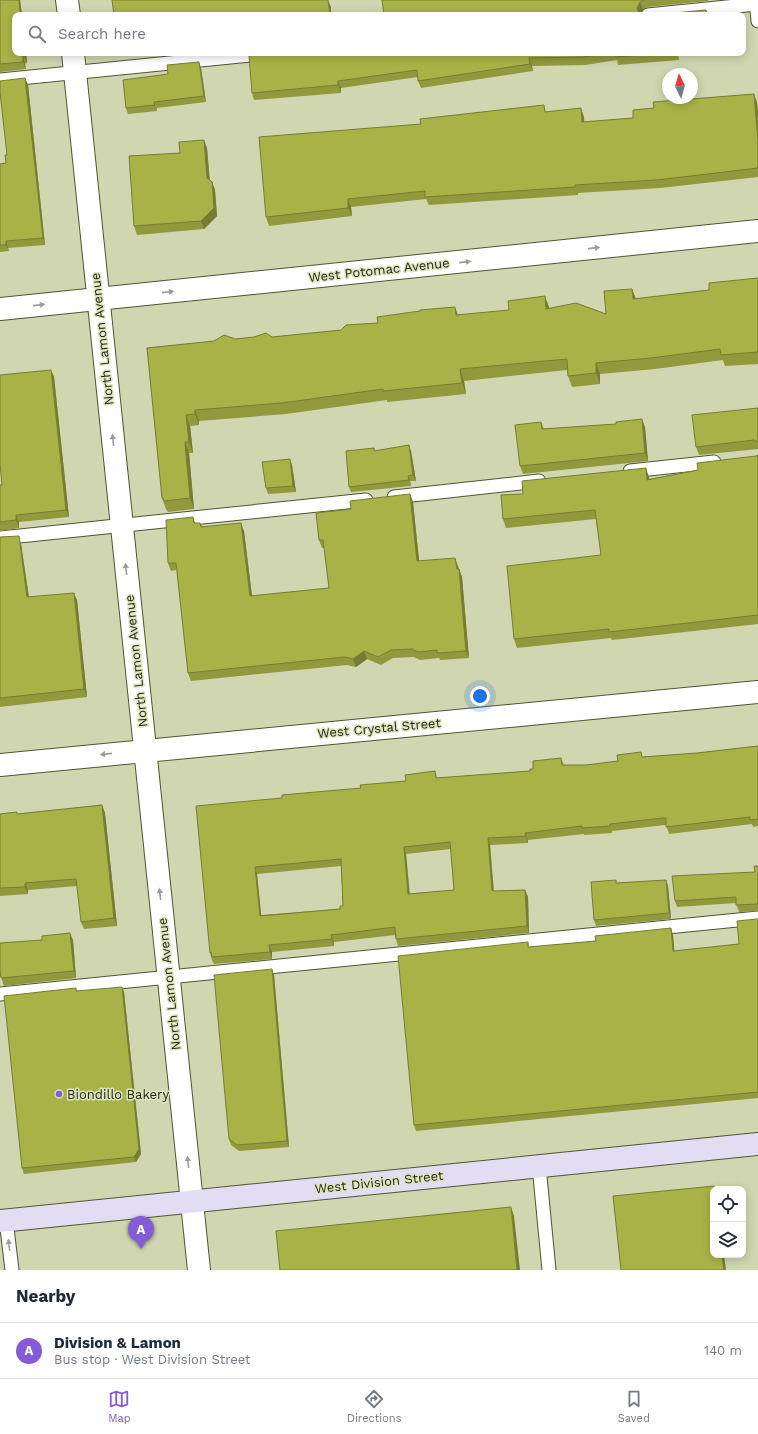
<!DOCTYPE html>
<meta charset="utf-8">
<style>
:root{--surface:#fff;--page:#f2f2f3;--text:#1f2937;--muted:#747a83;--line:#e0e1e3;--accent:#835cd6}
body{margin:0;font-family:"Work Sans",sans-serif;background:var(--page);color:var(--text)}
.controls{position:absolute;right:12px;bottom:12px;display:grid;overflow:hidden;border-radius:8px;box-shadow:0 2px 10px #0003}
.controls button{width:36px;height:36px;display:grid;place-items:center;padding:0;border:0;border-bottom:1px solid var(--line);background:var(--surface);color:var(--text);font:20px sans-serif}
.compass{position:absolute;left:662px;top:68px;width:36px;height:36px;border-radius:50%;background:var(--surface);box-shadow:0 2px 10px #0003;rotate:355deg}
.you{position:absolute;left:480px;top:696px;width:14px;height:14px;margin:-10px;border:3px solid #fff;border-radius:50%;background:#1a73e8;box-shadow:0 0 0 6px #1a73e833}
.badge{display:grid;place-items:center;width:26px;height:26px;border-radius:50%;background:var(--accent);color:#fff;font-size:13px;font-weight:700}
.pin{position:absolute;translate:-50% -33px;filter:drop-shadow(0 1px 2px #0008)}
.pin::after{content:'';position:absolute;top:21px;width:14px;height:12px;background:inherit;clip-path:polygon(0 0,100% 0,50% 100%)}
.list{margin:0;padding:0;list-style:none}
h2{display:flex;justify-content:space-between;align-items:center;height:52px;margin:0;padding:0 16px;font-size:17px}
h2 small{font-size:13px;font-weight:400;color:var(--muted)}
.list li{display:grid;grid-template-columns:26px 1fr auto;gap:12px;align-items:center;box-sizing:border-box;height:56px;padding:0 16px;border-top:1px solid var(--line)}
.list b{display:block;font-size:15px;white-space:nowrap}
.list p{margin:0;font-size:13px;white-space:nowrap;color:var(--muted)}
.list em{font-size:13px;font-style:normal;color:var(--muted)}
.icon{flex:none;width:22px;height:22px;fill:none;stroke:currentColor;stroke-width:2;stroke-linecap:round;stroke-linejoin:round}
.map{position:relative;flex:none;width:758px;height:1270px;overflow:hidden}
.search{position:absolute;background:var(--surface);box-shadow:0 2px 10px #0003;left:12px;right:12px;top:12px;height:44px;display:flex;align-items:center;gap:10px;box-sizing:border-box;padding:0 14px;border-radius:8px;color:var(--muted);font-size:15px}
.sheet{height:108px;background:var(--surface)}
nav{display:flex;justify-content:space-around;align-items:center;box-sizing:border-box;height:56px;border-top:1px solid var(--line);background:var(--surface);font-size:11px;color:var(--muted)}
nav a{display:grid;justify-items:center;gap:2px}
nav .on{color:var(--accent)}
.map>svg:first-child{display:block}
</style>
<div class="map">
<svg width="758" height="1270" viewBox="0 0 758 1270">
<rect width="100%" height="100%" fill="#d0d6af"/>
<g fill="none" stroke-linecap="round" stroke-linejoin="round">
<!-- service casing -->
<g stroke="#505532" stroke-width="15">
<path id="service" d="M756,0L758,21
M648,15L756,4
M0,80L270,53
M630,471L714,462
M394,497L539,481
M0,538L366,500
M0,994L758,918
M539,1166L549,1270
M6,1220L12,1270"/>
</g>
<!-- minor casing -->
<g stroke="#505532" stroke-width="24">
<path id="minor" d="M67,0L69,15
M73,53L199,1270
M0,309L758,231
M0,765L758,692"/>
</g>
<!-- secondary casing -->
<g stroke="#505532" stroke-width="24">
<path id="secondary" d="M0,1221L758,1144"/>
</g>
<!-- service -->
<use href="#service" stroke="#fff" stroke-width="13"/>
<!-- minor -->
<use href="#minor" stroke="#fff" stroke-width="22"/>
<!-- secondary -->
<use href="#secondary" stroke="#e3ddf4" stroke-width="22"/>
</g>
<!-- wall -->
<path fill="#909a3d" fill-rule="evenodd" d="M0,0H20L22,15L15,53H26L27,63L25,64L26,69L0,72Z
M382,0H708V1L647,7L643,9L641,13Z
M167,53H190L168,55Z
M268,53H335V54L344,53H711V54L678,56L679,60L618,65L617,60L585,65L532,66L533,71L421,88L418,81V77L341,88V93L254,100L252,93Z
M201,68L206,102L157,108V111L128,114L126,108L168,74Z
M25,78L28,85L45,245L8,248L9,251L0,252V164L6,163L7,155Z
M757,102L758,114V177L660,188L578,193V195L429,205L426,199L351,207L352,216L269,226L266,217L421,124L547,112L584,117V122L633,118Z
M207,148L210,180L212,182L215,190L217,216L204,229L137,235L134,226L180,153Z
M758,278V364L725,366L723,360L655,369L600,374V384L572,387L568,376L567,370L464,381L466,394L387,402V400L286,414L199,421V425L190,426L193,453H189L194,509L168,512L166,509L162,498L147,348L214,341L235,339L272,337L341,330L458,315L549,308L606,314L632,289L636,299L709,290Z
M51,370L54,377L69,517L19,522V528L0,531V485H2Z
M758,408V449L699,455L696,447Z
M541,422L544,429L616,424L645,427L648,461L523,474L520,466Z
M374,448L375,451H411L416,481H410L411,486L351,492L349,487Z
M758,455V624L612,640L611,638L517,648L514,639L601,555L596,519L506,528L503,519L523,494L649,477V479L698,470L756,456Z
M292,465L296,492L268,494L266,488Z
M410,494L413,502L419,561L458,566L459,569L462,577L469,658L440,660L439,658L420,660L414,657L393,658L381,665L367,659L356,667L347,665L191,681L188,673L177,570L171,571L168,563L193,517L195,523L202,526L244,531L252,596L329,588L324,548H322L319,540L351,509Z
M0,537L21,544L29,597L77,600L87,697L0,707Z
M758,746V826L753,827L752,824L669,834L666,825H665L612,831V833L584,835V834L528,840V843L490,845L494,891L525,890L528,897L529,933L398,946L396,939L395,935L334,942V946L272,952V959L214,964L212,960L210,953L282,798L361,788L406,781L435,771L437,778L530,771L533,769L561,758L564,765H586L618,761L643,757L697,753ZM451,849L454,890L410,894L406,854ZM341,866L343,906L340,909L261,915L257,874Z
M102,805L105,813L117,926L84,929L81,922L77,886L28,890V894L0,896V814L17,812V814Z
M758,866V911L739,912L736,903L677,907L675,901L755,872Z
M616,880L617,883L666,880L668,886L671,919L596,926L594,920Z
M757,919H758V1098L416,1131L414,1125L528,942L529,947L596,941L671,928L673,935L674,951L739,944Z
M73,940L76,978L4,986L1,977H0V943Z
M274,975L289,1147L239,1151L231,1145L229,1139Z
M76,988L77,991L124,992L141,1154L136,1162L24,1174L22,1168Z"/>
<!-- shaded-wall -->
<path fill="#767d32" d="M19,0H20L22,15H20Z
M328,0L331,7V15H330Z
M640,2L643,9L640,15L637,8Z
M24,53H26L27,63L24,56Z
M676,53H677L678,56L679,60Z
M23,56L25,64L26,69L23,62Z
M529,58L532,66L533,71L530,64Z
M199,62L201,68L206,102L204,96Z
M25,78L28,85L45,245L43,238Z
M338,81L341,88V93L338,85Z
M754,94L757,102L758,114V141Z
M581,108L584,117L585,131L582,122Z
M204,140L207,148L210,186L207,178Z
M212,182L215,190L217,216L204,229L201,221Z
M348,199L351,207L352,216L348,208Z
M6,241L8,248L9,251L6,245Z
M632,289L636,300L633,299Z
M545,296L549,307L550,320L546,309Z
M455,307L459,318L456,315Z
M596,363L600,374V384L596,373Z
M460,369L464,381L466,394L462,383Z
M51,370L54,377L69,517L66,510Z
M195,410L199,421V425L195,414Z
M186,415L190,426L193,453L189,442Z
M642,419L645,427L648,461L645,453Z
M185,442L189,453L194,509L190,498Z
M409,445L411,451L416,481L413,475Z
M290,459L292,465L296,492L293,486Z
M646,468L649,477L650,488L647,480Z
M408,476L410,481L411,486L409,480Z
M410,494L413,502L420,569L417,561Z
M16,515L19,522V528L16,520Z
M241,523L244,531L253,604L250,596Z
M19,536L21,544L30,605L27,597Z
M455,558L458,566L459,573V569L462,577L469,658L466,651Z
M74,593L77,600L87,697L84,689Z
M364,651L367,659L356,667L353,659Z
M102,805L105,813L117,926L114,918Z
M525,833L528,840V843L526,836Z
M488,838L490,845L494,897L492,890Z
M404,847L406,854L410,901L408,894Z
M255,867L257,874L262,923L260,916Z
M666,880L668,886L671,919L669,913Z
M25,883L28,890V894L25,887Z
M525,890L528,897L529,933L527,926Z
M671,928L673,935L675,958L673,951Z
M70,933L73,940L76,978L74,971Z
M331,935L334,942V946L332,939Z
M269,945L272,952V959L270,952Z
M272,969L274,975L289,1147L287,1141Z
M122,987L124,992L141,1154L136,1162L134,1157Z
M511,1207L514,1216L520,1270H517Z
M722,1255H724L726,1270H724Z"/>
<!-- building -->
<path fill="#a8b347" stroke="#767d32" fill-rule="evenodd" d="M0,0H19L20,15H15V53H24V56H23V62L0,64Z
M112,0H328L330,15H114Z
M382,0H644L640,2L637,8L639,13L645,15H384Z
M706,10L707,15H653Z
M268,53H333L334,54L344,53H612L583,57L529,58L530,64L418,81L417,70L338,81V85L252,93L249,56Z
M615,53H676L616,57Z
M199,62L204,96L154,102L155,105L126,108L123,80L168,74L167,65Z
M25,78L43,238L6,241V245H0V164L6,163L5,155H7L0,92V81Z
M754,94L758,141V168L657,180L575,185V187L425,197V191L348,199V208L266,217L259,137L421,124L420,119L544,105L545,112L581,108L582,122L633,118V110L654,108L653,102Z
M204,140L207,178L212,182L214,208L201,221L134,226L129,156L180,153L179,142Z
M758,278V352L721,355L720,349L651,358L596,363V373L568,376L567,359L460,369L462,383L383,391V389L282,403L195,410V414L186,415L189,442H185L190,498L164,501L163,498H162L147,348L214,341L224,335L235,339L254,337L266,333L272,337L341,330L346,325L378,323L377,317L420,311V310L455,307L456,315L509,310L508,301L545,296L546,309L576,303L606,314L604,291L632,289L633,299L709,290V283Z
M51,370L66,510L16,515V520L0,522V485H2L0,464V375Z
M758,408V442L754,440L696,447L692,415Z
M642,419L645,453L520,466L515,425L541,422L542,429L616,424V422Z
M409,445L413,475L408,476L409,480L349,487L346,451L374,448V451Z
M758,455V615L609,632V629L514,639L507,566L601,555L595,510L503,519L501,495L523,494L522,481L646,468L647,480L698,470L697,463L756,456Z
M290,459L293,486L266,488L262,462Z
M410,494L417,561L455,558L457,569H459L466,651L437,653V650L418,652L412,649L391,650L378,657L364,651L353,659L345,657L188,673L176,563H168L166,520L193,517L194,523H200L201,527L241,523L250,596L329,588L323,540H319L316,513L351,509L350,501Z
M19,536L27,597L74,593L84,689L0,698V537Z
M758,746V819L750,820V817L666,827V818H663L610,824V826L582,828V826L525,833L526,836L488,838L492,890L493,891L525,890L527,926L396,939L395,927L331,935L332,939L269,945L270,952L212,957L211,952L210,953L196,806L282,798V795L361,788L360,785L406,781L405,775L435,771L436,778L530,771V769H533V761L561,758L562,765H586L618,761L617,755L641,752L642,757L697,753ZM450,842L454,890L408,894L404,847ZM341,859L343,906H340V909L260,916L255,867Z
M102,805L114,918L81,922L76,879L25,883V887L0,888V814L17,812V814Z
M754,866H758V904L736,905V897L675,901L672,876L755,872Z
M616,880V883L666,880L669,913L594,920L591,882Z
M757,919H758V1092L414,1125L398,956L528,942V947L596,941L595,936L671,928L673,951L739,944L737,921Z
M70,933L74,971L1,978L0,970V943L42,940V936Z
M272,969L287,1141L237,1145L229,1139L214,975Z
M122,987L139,1149L134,1157L22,1168L4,996L76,988V991Z
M714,1186L715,1189H713V1255H722L724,1270H621L613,1196Z
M511,1207L517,1270H280L276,1231Z"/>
<!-- one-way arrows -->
<defs><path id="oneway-solid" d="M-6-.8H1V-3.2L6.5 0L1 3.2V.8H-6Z"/></defs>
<g fill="#9d9e98">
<use href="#oneway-solid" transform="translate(594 248) rotate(-6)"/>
<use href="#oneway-solid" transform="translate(465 262) rotate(-6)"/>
<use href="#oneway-solid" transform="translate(168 292) rotate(-6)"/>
<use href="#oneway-solid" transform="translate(39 305) rotate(-6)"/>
<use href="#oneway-solid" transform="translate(113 440) rotate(-96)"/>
<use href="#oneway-solid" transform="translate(126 569) rotate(-96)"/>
<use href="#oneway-solid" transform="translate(106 754) rotate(174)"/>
<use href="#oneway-solid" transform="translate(160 894) rotate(-96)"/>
<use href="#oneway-solid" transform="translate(188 1162) rotate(-96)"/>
<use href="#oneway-solid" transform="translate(9 1245) rotate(-97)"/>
</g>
<!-- markers -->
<circle fill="#835cd6" stroke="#dde4bc" stroke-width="1.5" cx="59" cy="1094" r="4"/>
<g text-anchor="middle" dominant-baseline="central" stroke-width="3" stroke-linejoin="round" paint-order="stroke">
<!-- street labels -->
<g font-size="13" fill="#252819" stroke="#dde4bc">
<text transform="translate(379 270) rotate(-6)">West Potomac Avenue</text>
<text transform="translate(102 339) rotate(-96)">North Lamon Avenue</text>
<text transform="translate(136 661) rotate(-96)">North Lamon Avenue</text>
<text transform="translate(379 728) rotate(-5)">West Crystal Street</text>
<text transform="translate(169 984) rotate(-96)">North Lamon Avenue</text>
<text transform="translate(379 1182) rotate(-6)">West Division Street</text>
</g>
<!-- poi labels -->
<g font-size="13" fill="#252819" stroke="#dde4bc" text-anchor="start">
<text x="67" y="1094">Biondillo Bakery</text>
</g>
</g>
</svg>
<div class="controls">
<button><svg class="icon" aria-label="locate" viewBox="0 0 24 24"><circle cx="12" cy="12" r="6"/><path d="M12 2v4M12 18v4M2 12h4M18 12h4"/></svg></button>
<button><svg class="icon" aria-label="layers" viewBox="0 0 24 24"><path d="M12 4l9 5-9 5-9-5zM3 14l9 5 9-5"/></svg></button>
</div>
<svg class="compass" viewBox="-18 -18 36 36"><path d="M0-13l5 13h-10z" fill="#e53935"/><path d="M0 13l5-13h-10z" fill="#747a83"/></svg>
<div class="you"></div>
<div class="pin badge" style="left:141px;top:1249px">A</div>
<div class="search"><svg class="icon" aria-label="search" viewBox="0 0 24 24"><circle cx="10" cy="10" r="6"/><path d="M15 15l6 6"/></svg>Search here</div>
</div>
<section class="sheet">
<h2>Nearby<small></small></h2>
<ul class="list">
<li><span class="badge">A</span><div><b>Division &amp; Lamon</b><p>Bus stop · West Division Street</p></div><em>140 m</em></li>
</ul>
</section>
<nav>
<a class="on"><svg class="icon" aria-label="map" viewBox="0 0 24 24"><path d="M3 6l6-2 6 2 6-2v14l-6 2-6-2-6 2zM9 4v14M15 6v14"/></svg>Map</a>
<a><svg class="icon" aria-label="directions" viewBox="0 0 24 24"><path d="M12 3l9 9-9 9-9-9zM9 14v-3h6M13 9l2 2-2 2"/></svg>Directions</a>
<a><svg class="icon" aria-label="saved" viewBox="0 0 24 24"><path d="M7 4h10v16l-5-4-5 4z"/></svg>Saved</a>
</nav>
